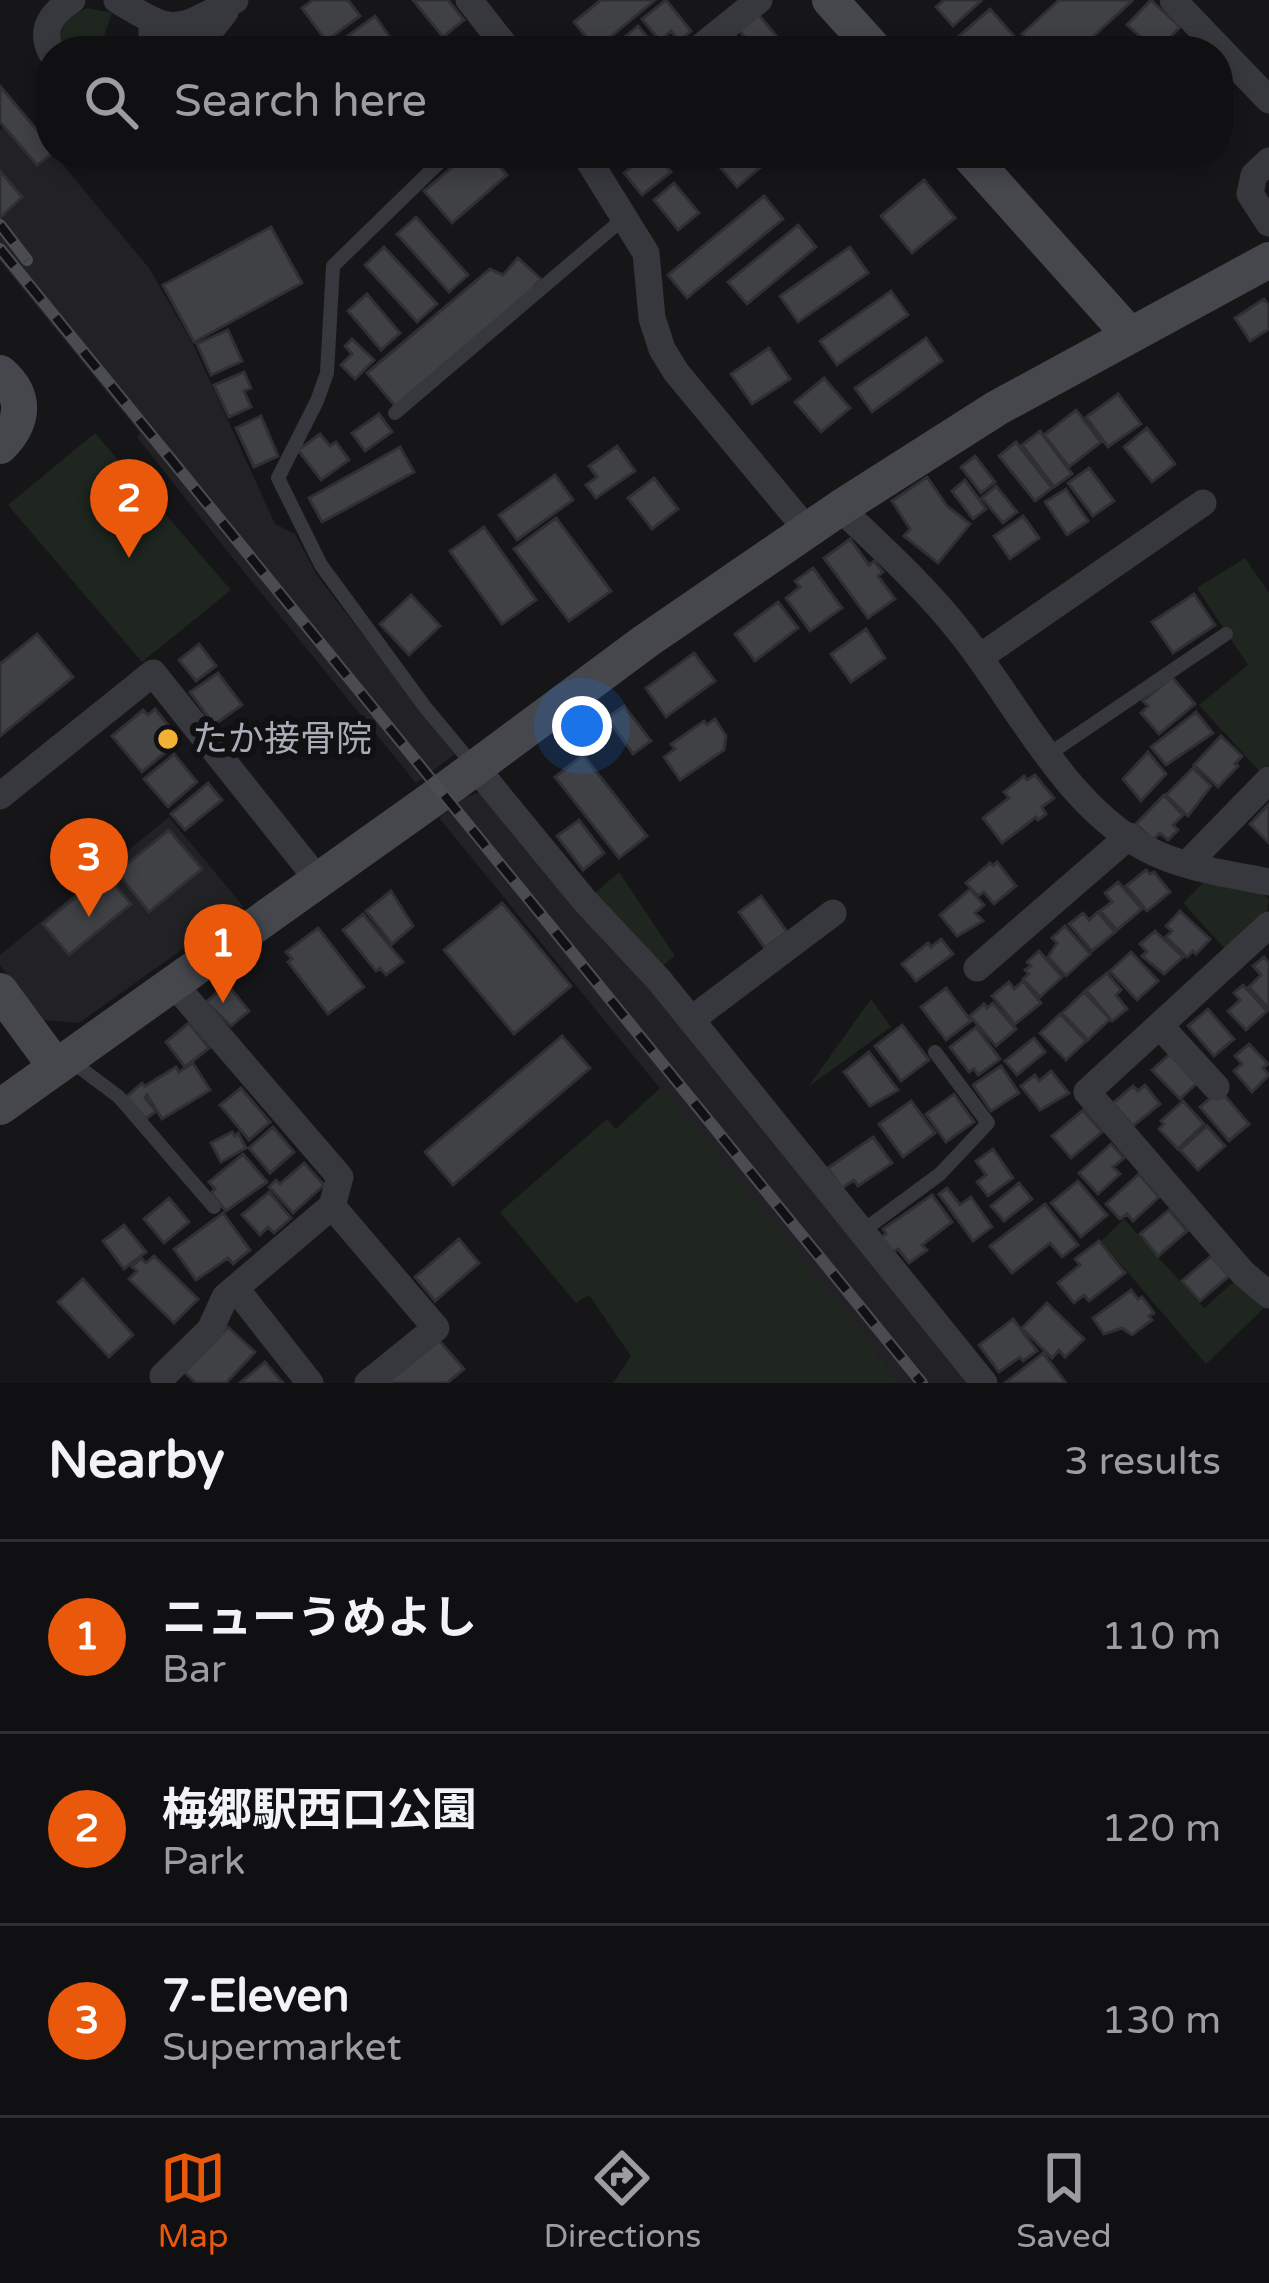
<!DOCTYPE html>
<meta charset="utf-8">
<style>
:root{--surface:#101012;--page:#19191b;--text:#f1f3f6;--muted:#9c9d9f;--line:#303032;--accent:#ea580c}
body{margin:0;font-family:"Varela Round","Noto Sans JP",sans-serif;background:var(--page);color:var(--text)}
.you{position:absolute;left:582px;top:726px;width:42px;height:42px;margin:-30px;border:9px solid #fff;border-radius:50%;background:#1a73e8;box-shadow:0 0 0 18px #1a73e833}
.badge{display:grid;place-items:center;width:78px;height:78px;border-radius:50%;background:var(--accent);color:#fff;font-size:39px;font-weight:700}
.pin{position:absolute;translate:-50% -99px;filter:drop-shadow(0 3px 6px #0008)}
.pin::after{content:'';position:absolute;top:63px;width:42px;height:36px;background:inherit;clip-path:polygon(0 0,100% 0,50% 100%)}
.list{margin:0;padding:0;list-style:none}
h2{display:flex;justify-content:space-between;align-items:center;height:156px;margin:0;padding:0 48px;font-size:51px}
h2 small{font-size:39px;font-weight:400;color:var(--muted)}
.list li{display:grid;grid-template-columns:78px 1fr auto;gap:36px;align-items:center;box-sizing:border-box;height:192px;padding:0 48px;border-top:3px solid var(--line)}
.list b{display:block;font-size:45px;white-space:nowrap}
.list p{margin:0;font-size:39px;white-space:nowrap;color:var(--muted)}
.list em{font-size:39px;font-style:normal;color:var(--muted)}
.icon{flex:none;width:66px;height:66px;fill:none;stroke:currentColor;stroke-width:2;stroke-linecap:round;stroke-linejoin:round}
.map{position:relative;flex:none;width:1269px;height:1383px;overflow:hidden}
.search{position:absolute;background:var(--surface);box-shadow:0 6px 18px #0003;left:36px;right:36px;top:36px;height:132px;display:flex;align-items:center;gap:30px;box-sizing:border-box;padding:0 42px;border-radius:48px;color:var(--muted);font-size:45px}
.sheet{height:732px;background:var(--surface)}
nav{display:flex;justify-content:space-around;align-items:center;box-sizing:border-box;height:168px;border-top:3px solid var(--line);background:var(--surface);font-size:33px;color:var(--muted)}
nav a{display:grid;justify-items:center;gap:6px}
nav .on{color:var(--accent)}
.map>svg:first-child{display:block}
</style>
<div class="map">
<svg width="1269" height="1383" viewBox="0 0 1269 1383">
<rect width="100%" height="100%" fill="#161618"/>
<!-- built -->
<path fill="#222225" d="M4,127L37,164L53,153L149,268L194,346L275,524L295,534L318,577L455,754L416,783L223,546L137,437L140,433L0,261V130Z
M487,790L978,1383H901L439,818L468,796Z
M169,817L243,906L79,1023L42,1020L0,965V955Z"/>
<!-- green -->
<path fill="#1e261f" d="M87,8L112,13L104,36L106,51H62C57,28 67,17 87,8Z
M95,433L231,590L142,662L8,505Z
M1245,558L1269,593V765L1261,773L1199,705L1248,665L1197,588Z
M619,872L675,956L655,971L589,898Z
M1205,881L1261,893L1269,899L1266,916L1227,951L1183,903Z
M871,999L891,1027L808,1087Z
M661,1087L901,1383H613L631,1356L589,1295L576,1303L500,1212L607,1119L616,1129Z
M1124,1219L1204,1308L1236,1280L1267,1305L1206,1364L1101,1241Z"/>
<!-- building -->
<path fill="#404145" stroke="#303034" stroke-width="3" d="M313,0H348L360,16L326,41L302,8Z
M413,0H448L464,20L443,37Z
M601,0H655L596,49L574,22Z
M666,0L691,31L679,41L671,31L660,41L642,19Z
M944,0H980L981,1L953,26L936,7Z
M1059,0H1131L1132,1L1077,51H1038L1022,34Z
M1151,0L1180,27L1157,51L1127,25Z
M990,9L1027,51H968L957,38Z
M758,14L787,49L784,51H756L739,30Z
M375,16L393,42L381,51H356L346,37Z
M638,26L659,51H620L615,45Z
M0,86L51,147L53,153L37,165L0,122Z
M469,153H488L507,175L452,223L424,191Z
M649,153H655L671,172L642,195L624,173Z
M718,153H778L737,187L712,158Z
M0,171L22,197L0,218Z
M924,180L955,218L912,253L881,216Z
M674,183L699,213L678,230L654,200Z
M764,196L783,219L687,298L668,275Z
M416,217L468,275L449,292L397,234Z
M798,225L816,247L747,304L728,282Z
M271,227L302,283L194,342L163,285Z
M384,247L437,304L417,322L365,265Z
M850,247L868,273L798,322L780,296Z
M518,258L541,279L519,304L396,407L367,373L490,269L503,275Z
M891,291L908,315L837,365L820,341Z
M367,294L400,333L381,350L348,311Z
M1264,299L1269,306V329L1250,341L1235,318Z
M228,330L242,361L211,375L197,344Z
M926,338L942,361L872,412L855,388Z
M352,339L374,360L355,379L341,365L352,354L345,346Z
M769,348L790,379L752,404L731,374Z
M244,372L251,388L244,391L251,407L229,417L214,385Z
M824,378L850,408L821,432L795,402Z
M1118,394L1141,424L1108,447L1086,417Z
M1076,410L1101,442L1069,467L1044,435Z
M379,414L392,432L365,451L352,433Z
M261,416L278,456L254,467L236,428Z
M1147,428L1175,464L1152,482L1124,447Z
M1040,431L1072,474L1054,487L1022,445Z
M320,434L330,446L336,442L349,460L321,480L298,450Z
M1016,442L1052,488L1035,501L999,456Z
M617,446L635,471L596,498L586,485L597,477L589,466Z
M400,447L414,472L322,522L309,498Z
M975,456L995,482L981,493L961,467Z
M1089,468L1114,501L1093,516L1068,483Z
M555,475L573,500L517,540L499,515Z
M927,477L947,506L970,524L938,563L904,536L910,529L892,501Z
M654,478L678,509L652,529L628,498Z
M965,480L986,509L973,519L952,491Z
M996,486L1017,512L1003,523L982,498Z
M1066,489L1088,521L1067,535L1045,502Z
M1023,516L1039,538L1010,559L994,536Z
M556,518L611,591L569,621L514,549Z
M484,527L536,600L502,624L450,551Z
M850,539L869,565L874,561L883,572L878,576L895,599L868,618L824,558Z
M813,568L842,608L810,631L786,598L800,587L795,581Z
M1194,594L1215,625L1173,653L1152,622Z
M411,595L440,626L409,655L380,624Z
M778,602L798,628L755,661L735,634Z
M866,629L885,658L851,682L831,654Z
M37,634L73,677L0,736V664Z
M199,644L216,666L196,681L179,660Z
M694,653L715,681L666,717L646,688Z
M218,673L242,705L214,725L190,692Z
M1172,677L1195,704L1159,734L1141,713L1148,706L1143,701Z
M624,706L651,741L633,754L607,718Z
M155,709L180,740L142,772L112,736L143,710L148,715Z
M1196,712L1213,733L1166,765L1151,747Z
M715,719L726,736L724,750L680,780L664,757L675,749L671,744L704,721L707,725Z
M1221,736L1242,756L1235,764L1238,766L1218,787L1194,765Z
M1148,752L1166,774L1141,801L1123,779Z
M174,754L197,782L168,807L144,779Z
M583,755L647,836L619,858L555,777Z
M1193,768L1211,786L1188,816L1166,795Z
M1035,775L1054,798L1042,807L1046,814L1038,820L1036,817L1002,843L983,818L1009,798L1004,792L1024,776L1027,780Z
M208,783L222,800L185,830L171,814Z
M1164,795L1183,815L1173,825L1178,830L1168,840L1160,833L1153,840L1136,824Z
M1269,804V843L1250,824Z
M579,820L604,853L583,870L557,836Z
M169,830L202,869L149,912L117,872Z
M997,862L1016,886L994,904L984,892L978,896L966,883L990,863L993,866Z
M1146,870L1150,874L1154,872L1170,892L1147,911L1126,886Z
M105,873L131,904L69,955L43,924Z
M1118,882L1142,909L1117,930L1100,911L1112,902L1105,893Z
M970,889L984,905L975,913L983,921L957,936L940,915Z
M391,891L413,926L392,944L366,911Z
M761,896L787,932L765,948L739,912Z
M502,903L571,986L514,1034L444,950Z
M1180,911L1210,939L1196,954L1193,951L1187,957L1166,937L1172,931L1166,926Z
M1098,912L1115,932L1092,951L1069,924L1083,913L1089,920Z
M363,914L403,962L386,975L380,968L376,971L343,930Z
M1065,926L1090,954L1066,976L1048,957L1057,943L1052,938Z
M318,928L364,987L328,1014L288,962L292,959L286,952Z
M1155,931L1183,957L1164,974L1142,956L1147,952L1140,944Z
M941,939L953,954L916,981L902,964L928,943L931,947Z
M1039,951L1062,977L1040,997L1023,979L1029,974L1025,970L1031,966L1027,962Z
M1131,952L1158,981L1137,1000L1110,971Z
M1264,957L1269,963V1009L1249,987L1261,975L1253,966Z
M1107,973L1121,990L1116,995L1127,1009L1112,1021L1086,990Z
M1023,981L1041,1003L1015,1024L992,996L1009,982L1014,989Z
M227,984L249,1011L231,1026L206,1002Z
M1243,985L1267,1011L1246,1030L1228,1011L1240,1000L1234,993Z
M946,988L971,1021L946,1040L921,1007Z
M1084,992L1110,1019L1088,1040L1062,1013Z
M993,1003L1016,1029L996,1046L970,1016L984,1004L987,1008Z
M1208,1009L1234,1039L1214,1056L1188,1026Z
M1060,1014L1086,1041L1066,1060L1040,1033Z
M189,1023L209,1048L185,1067L166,1042Z
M902,1025L929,1060L901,1081L875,1046Z
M976,1027L1000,1059L978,1075L974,1069L969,1072L950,1047Z
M562,1036L590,1068L453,1185L425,1152Z
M1034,1038L1045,1052L1017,1075L1005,1061Z
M1249,1044L1268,1064L1263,1068L1269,1075L1252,1092L1234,1071L1242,1064L1235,1056Z
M869,1052L898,1090L870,1106L844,1072Z
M1170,1054L1197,1083L1180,1099L1152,1070Z
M193,1063L210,1090L162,1119L147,1095L145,1098L156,1111L146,1119L126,1097L142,1083L145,1086L176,1067L179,1072Z
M1001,1066L1019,1093L991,1111L973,1085Z
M1051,1071L1069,1093L1040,1110L1021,1086L1035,1075L1039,1081Z
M1145,1085L1160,1104L1133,1126L1113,1103L1133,1086L1138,1091Z
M241,1088L270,1122L249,1140L220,1105Z
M1220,1090L1249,1124L1229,1141L1200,1107Z
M954,1094L974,1122L946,1142L926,1114Z
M911,1101L935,1133L903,1157L879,1124Z
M1183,1101L1204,1124L1178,1149L1159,1129L1164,1124L1161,1121Z
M1083,1110L1102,1132L1071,1158L1052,1136Z
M1207,1126L1225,1146L1198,1170L1180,1150Z
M273,1127L294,1152L270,1173L249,1148Z
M232,1132L235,1136L238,1133L246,1148L221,1162L211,1143Z
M873,1137L892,1163L858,1186L854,1180L842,1188L828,1168Z
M1111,1144L1124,1158L1113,1167L1120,1174L1098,1194L1079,1173Z
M993,1149L1013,1178L988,1196L977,1182L986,1175L976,1161Z
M243,1154L267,1182L226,1211L211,1193L215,1189L209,1182Z
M304,1163L324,1185L293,1213L269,1187L276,1180L280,1184Z
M1139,1174L1159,1197L1133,1221L1127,1214L1120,1219L1106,1204Z
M1078,1181L1107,1215L1081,1237L1051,1203Z
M1019,1183L1032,1199L1004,1221L991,1206Z
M947,1188L960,1205L971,1197L992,1227L973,1241L939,1194Z
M269,1192L291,1218L274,1233L268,1227L260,1235L242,1215Z
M932,1195L952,1222L922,1245L927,1250L909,1263L898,1249L892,1252L881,1237L886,1234L883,1229Z
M169,1198L189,1222L164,1243L144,1219Z
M1045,1204L1078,1245L1062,1257L1050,1243L1012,1273L990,1246Z
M1169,1210L1187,1231L1158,1256L1140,1234Z
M223,1213L250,1250L233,1264L228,1258L196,1280L174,1249Z
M124,1225L146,1252L124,1269L103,1241Z
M459,1239L479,1263L435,1301L415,1277Z
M1099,1241L1125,1273L1089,1301L1084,1295L1074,1303L1058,1283L1080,1265L1075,1259Z
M154,1256L198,1299L174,1323L129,1279L137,1271L132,1267L141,1258L146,1263Z
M1211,1256L1229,1276L1200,1301L1182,1281Z
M83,1279L133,1335L109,1357L58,1302Z
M1131,1290L1138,1299L1142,1297L1154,1313L1149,1316L1152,1320L1132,1335L1122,1328L1104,1334L1093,1318Z
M1047,1303L1084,1339L1065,1357L1059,1350L1052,1358L1022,1328Z
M1013,1319L1037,1351L1023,1361L1020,1357L999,1372L979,1345Z
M228,1327L255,1352L226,1383H196L184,1372Z
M438,1339L464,1369L447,1383H385Z
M1043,1353L1066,1383H1005Z
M265,1362L283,1383H240Z"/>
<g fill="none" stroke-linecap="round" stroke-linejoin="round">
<!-- lane -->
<path stroke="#37383d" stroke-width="14" d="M449,153L333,266L327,373L317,401L278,478L321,565L425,707L475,767
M395,413L624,218
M1049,754L1226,634
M71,1061L119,1097L214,1207
M864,1230L940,1174L988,1123L935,1052"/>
<!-- street -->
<path stroke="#37383d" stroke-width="27" d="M117,0C178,37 174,31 235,0
M469,0L509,51
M1173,0L1269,100
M152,23V42L159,51
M200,51L204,38L225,12
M696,51L759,0
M51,52C40,29 52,13 72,0
M584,153L646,253L652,318L662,349L676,372L808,531
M1269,161L1254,175L1250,194L1269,223
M840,508C882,548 925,587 961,633C1018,705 1063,802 1145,848C1181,868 1229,874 1269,882
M980,657L1203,503
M475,767L585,901L659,980L984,1383
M0,796L153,673L319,881
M1188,863L1269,780
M1269,925L1087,1092L1243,1273L1269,1295
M977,968L1129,836
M173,983L340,1177L332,1206L436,1328L368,1383
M692,1019L833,913
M1160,1026L1216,1087
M236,1289L310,1383
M163,1376L210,1330L225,1297L332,1206"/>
<!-- secondary -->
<path stroke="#45474d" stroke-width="36" d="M830,0L876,51
M967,153L1130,335
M0,373C27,396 24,422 0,446
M0,991L56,1067
M0,1107L441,793L646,641L840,508L997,408L1269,260"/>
<!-- rail casing -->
<g stroke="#4a4c52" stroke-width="12">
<path id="rail" d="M0,225L27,260
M0,249L922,1383"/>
</g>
<!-- rail -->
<use href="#rail" stroke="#111113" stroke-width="8" stroke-dasharray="22" stroke-linecap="butt"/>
</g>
<!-- markers -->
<circle fill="#f2b134" stroke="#111113" stroke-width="4.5" cx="168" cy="739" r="12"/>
<g text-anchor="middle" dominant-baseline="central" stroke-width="12" stroke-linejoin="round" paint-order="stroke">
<!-- poi labels -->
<g font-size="36" fill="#a8adb8" stroke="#111113" text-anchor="start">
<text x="192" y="739">たか接骨院</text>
</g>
</g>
</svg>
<div class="you"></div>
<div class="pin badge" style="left:223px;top:1003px">1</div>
<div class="pin badge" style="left:129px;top:558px">2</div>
<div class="pin badge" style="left:89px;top:917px">3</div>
<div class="search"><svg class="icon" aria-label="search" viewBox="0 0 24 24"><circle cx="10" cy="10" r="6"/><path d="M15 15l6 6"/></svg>Search here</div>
</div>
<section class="sheet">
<h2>Nearby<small>3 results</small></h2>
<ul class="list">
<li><span class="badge">1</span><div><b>ニューうめよし</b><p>Bar</p></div><em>110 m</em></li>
<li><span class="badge">2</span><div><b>梅郷駅西口公園</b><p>Park</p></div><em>120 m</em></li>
<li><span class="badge">3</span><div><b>7-Eleven</b><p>Supermarket</p></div><em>130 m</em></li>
</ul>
</section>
<nav>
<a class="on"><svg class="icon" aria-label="map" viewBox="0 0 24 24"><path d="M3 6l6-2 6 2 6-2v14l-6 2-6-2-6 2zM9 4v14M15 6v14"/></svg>Map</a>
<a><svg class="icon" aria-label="directions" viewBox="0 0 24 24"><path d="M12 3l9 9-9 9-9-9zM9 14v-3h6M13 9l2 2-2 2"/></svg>Directions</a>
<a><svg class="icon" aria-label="saved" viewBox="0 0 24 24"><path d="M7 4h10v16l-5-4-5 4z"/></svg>Saved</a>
</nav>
